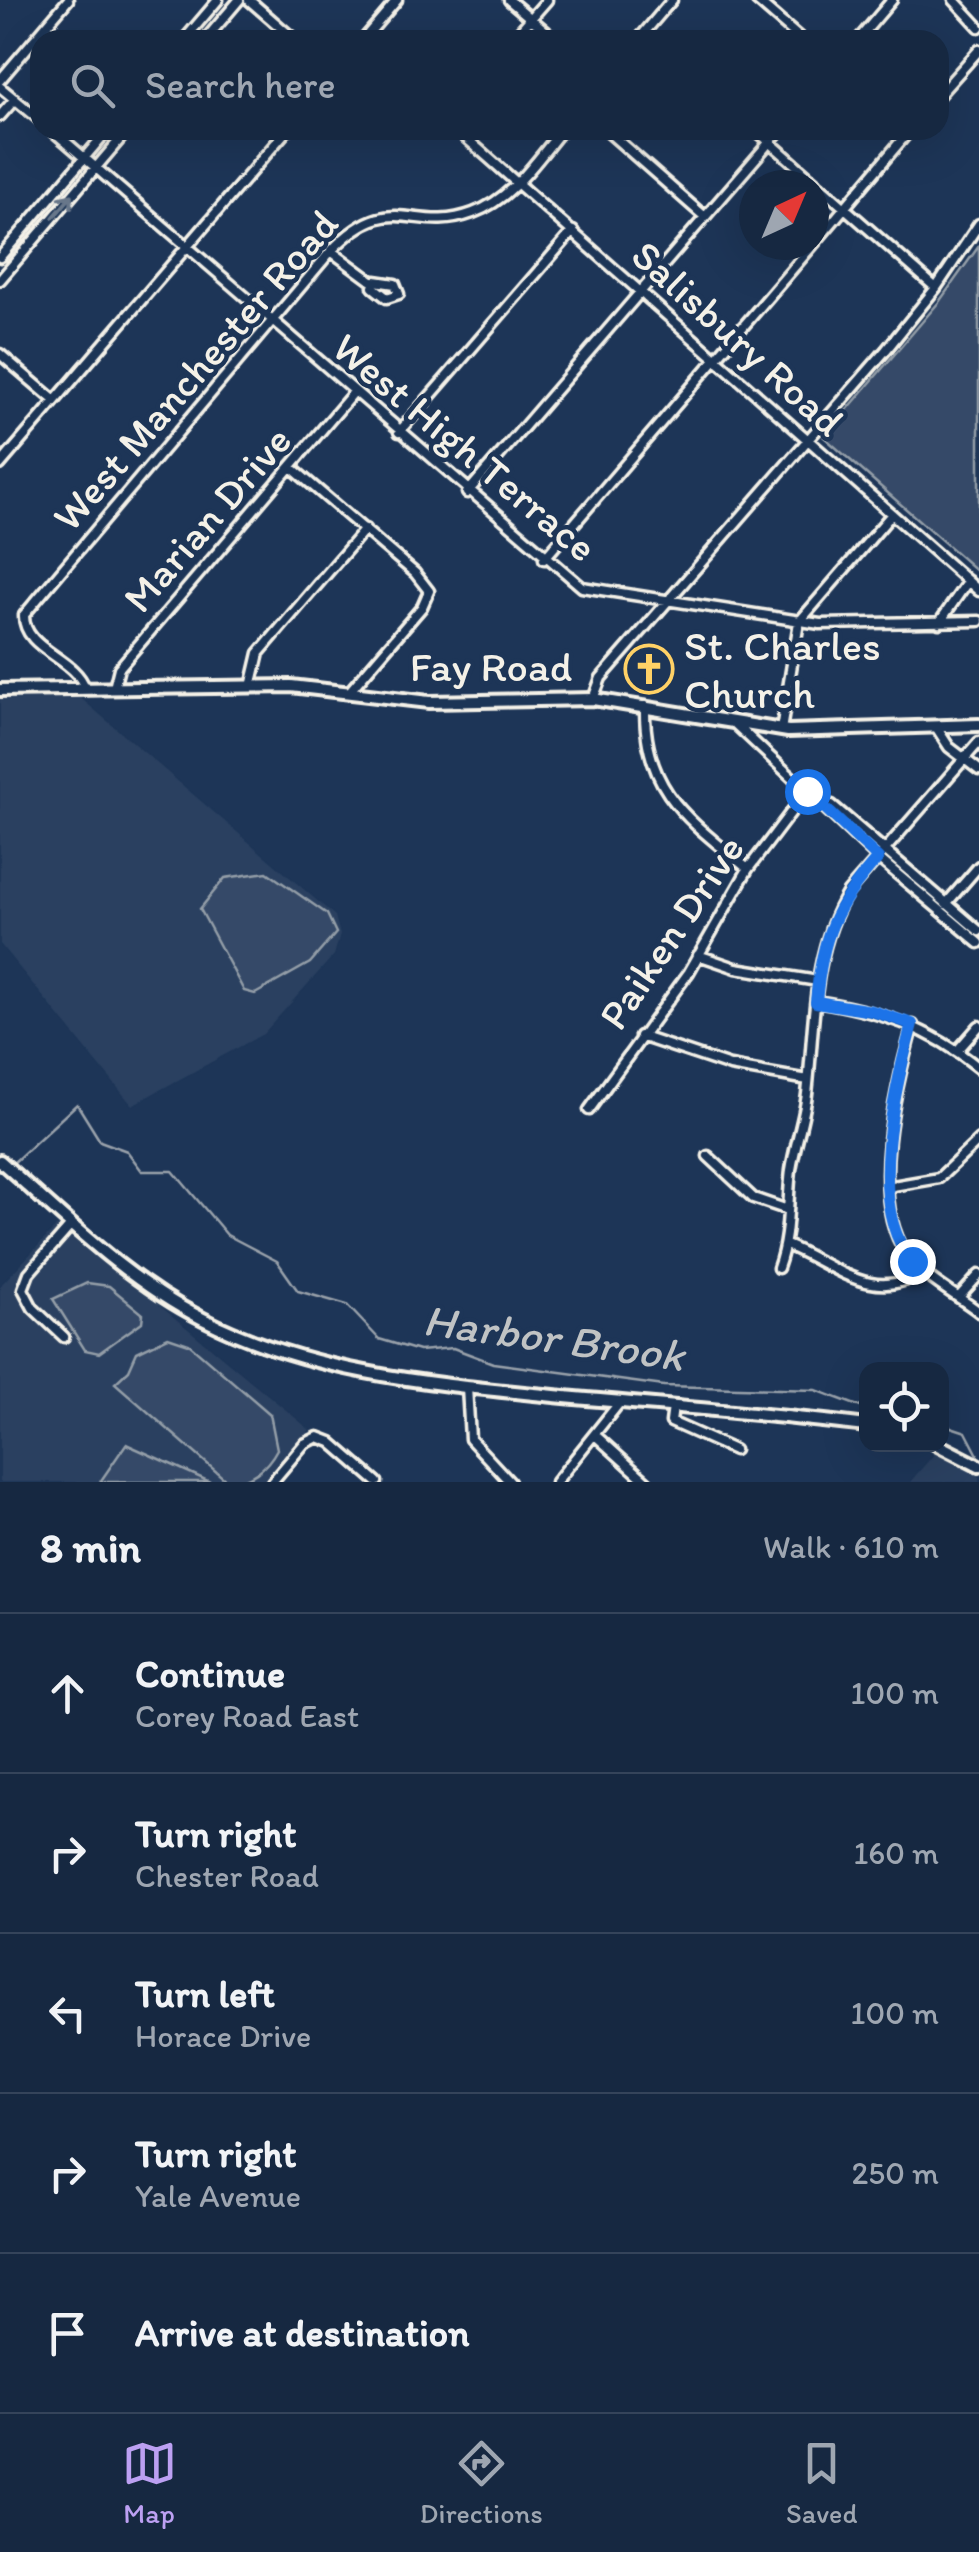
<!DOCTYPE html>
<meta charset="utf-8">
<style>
:root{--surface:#162841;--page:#1f3048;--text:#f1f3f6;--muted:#9ea6b1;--line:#35445a;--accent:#bca0f2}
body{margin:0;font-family:Itim,sans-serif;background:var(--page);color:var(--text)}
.controls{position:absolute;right:30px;bottom:30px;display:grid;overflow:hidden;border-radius:20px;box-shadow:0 10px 40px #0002}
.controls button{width:90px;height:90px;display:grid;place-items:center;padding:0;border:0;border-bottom:2px solid var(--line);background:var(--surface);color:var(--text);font:50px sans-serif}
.compass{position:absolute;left:739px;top:170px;width:90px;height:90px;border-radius:50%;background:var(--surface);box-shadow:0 10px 40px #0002;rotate:44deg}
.stop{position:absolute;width:30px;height:30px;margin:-22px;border:8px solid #1a73e8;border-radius:50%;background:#fff}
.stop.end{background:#1a73e8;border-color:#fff;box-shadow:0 2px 10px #0008}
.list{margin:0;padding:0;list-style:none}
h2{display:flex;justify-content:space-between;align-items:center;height:130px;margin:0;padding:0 40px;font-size:42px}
h2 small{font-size:32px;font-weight:400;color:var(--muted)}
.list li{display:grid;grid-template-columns:65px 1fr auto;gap:30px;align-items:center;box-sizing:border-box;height:160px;padding:0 40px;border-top:2px solid var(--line)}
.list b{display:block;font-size:38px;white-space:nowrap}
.list p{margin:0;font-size:32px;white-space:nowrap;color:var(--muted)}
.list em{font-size:32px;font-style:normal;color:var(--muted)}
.icon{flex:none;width:55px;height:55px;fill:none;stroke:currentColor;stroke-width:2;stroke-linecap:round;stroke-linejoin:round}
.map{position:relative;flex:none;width:979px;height:1482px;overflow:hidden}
.search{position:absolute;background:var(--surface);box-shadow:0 10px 40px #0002;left:30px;right:30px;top:30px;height:110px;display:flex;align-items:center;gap:25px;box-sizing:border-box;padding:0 35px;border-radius:30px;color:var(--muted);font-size:38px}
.sheet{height:930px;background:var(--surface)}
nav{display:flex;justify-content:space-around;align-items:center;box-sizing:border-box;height:140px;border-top:2px solid var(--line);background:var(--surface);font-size:28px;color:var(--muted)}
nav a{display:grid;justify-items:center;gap:5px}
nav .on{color:var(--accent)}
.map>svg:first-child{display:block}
</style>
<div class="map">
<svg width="979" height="1482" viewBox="0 0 979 1482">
<rect width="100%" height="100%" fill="#1d3557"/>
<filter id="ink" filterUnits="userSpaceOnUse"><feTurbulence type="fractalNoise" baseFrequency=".01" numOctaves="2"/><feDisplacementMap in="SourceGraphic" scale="20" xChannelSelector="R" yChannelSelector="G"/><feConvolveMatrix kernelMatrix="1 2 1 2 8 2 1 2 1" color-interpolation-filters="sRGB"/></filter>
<g filter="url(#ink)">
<!-- built -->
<path fill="#2a4060" d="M77,695L335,916L340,935L334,955L263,1034L132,1105L0,944V698Z
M60,1223L310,1430L263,1482H0V1286Z
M937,1451L979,1473V1482H910Z"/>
<!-- green -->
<path fill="#354a67" stroke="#949ea8" stroke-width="2.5" d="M979,246V573L824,437L939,302Z
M267,872L327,914L336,933L310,963L255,994L244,991L200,909L225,878Z
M87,1283L109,1286L143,1314L142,1322L99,1353L85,1350L53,1299Z
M168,1337L189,1344L270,1414L277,1449C267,1468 250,1482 228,1482L115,1383L129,1370L137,1352Z
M126,1444L210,1482H100Z"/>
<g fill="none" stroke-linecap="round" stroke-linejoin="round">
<!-- stream -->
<path stroke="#9aa2ab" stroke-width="2.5" d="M12,1164L77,1104L100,1141L127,1151L142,1171H173L227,1235L277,1261L298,1291L347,1305L379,1339L419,1351L453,1348L493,1363L664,1386L816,1390L866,1409
M942,1424L966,1432L978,1455"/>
<!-- minor casing -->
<g stroke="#f4f1e8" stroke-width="15">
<path id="minor" d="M249,0L295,40
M509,0L556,40
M756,0L802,40
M954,0L979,27
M184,40L218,0
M205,40L239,0
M363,40L397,0
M512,40L547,0
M638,40L672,0
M858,40L892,0
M0,80L68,0
M0,87L40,120
M939,95L979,50
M0,116L15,99
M52,130L582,587L820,624L979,621
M457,130L979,591
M606,130L705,217
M756,130L936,288
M814,244L910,130
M331,251L373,282
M0,257L108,130
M0,280L128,130
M375,281L395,284L399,294L387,298L373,287Z
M0,354L55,401
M399,432L573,231
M0,465L287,130
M291,467L415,573L429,591L422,607L349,692
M467,493L780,130
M544,559L813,245
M939,623L968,581
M251,687L259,653L365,529
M85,688C75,657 23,650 24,615L331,251C393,186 411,236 473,213C512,199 536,161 562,130
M114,688L119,668L354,392
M593,699L601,678L886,350L936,288L979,224
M645,706C643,791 689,820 748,869
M734,723L878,858L979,943
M781,730L799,622L892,514
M938,730L949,747L979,770
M823,804L832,805L979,931
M946,904L979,866
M698,955L736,968L818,981
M816,1001C879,1011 929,1027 979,1068
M913,1025C896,1086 868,1197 906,1253C922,1278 956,1294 979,1312
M640,1036L730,1066L808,1080
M958,1050L979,1026
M589,1110L689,972L748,869L807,791
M708,1156L753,1198L788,1210
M887,1187L939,1178L979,1140
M786,1245C832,1263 874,1306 923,1271
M778,1268C790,1235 787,1204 791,1170C795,1144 804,1119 807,1094C815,1025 811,953 848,892L979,742
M959,1297L979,1275
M64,1337L33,1308L23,1289L29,1273L72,1224
M467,1387L470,1439L510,1482
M673,1407L671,1422L734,1450
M595,1435L647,1482
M272,1482L304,1444L318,1437L331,1442L377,1482
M556,1482L620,1402"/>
</g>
<!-- tertiary casing -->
<g stroke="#f4f1e8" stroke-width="18">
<path id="tertiary" d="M0,690L291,686L429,702L593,699L788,731L979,725
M0,1161C64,1217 126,1280 203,1319C305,1371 422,1383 534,1394C645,1405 756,1412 866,1426
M936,1444L979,1466"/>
</g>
<!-- minor -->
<use href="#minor" stroke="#1d3557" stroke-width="8"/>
<!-- tertiary -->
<use href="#tertiary" stroke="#1d3557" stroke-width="10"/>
</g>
<!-- one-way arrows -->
<defs><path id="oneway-shaft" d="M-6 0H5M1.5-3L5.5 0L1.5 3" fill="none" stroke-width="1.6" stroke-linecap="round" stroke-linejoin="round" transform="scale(2.5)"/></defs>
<use stroke="#68778a" href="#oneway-shaft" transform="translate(63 206) rotate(-50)"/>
</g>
<g fill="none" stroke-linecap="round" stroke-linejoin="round" filter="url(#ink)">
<!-- route -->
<path stroke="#1a73e8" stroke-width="12" d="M807,791L878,858C834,907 822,936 816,1002L872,1011L912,1024C895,1088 865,1206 912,1261"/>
</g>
<!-- icons -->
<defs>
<g id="church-ring" transform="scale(2.5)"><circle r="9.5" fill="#1d3557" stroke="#ffd166" stroke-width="1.5"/><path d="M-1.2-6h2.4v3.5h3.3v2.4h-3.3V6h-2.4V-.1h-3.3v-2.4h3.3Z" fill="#ffd166"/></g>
</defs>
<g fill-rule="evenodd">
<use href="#church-ring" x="649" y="669"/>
</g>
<g text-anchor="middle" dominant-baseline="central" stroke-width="9" stroke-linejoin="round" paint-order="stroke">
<!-- street labels -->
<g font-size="42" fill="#f4f1e8" stroke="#1d3557">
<text transform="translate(738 338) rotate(42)">Salisbury Road</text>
<text transform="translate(195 370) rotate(-49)">West Manchester Road</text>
<text transform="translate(465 447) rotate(40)">West High Terrace</text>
<text transform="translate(207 519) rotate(-49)">Marian Drive</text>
<text x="491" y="666">Fay Road</text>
<text transform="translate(671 932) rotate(-56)">Paiken Drive</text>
</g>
<!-- poi labels -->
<g font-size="42" fill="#f4f1e8" stroke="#1d3557" text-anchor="start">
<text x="684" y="645">St. Charles<tspan x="684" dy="48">Church</tspan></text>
</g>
<!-- water labels -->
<g font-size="45" font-style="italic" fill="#c0c3c4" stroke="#1d3557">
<text transform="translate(554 1337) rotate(8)">Harbor Brook</text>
</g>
</g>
</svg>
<div class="controls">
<button><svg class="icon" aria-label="locate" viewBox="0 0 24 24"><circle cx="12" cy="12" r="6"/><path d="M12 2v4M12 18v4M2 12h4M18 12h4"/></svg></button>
</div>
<svg class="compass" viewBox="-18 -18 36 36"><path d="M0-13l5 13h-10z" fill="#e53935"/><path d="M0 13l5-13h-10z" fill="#9ea6b1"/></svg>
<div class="stop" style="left:807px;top:791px"></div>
<div class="stop end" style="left:912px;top:1261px"></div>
<div class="search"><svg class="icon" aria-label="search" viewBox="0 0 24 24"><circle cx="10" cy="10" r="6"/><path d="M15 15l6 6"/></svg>Search here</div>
</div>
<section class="sheet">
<h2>8 min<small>Walk · 610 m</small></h2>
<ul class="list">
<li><svg class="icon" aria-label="ahead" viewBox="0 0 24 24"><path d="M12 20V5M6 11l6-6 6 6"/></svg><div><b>Continue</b><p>Corey Road East</p></div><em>100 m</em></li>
<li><svg class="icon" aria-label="right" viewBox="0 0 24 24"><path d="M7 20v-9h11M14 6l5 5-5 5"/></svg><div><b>Turn right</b><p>Chester Road</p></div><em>160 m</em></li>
<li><svg class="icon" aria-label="left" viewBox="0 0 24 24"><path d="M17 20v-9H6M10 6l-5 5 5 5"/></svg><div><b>Turn left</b><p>Horace Drive</p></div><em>100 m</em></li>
<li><svg class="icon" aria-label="right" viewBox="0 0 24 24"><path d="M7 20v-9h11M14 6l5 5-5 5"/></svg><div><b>Turn right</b><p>Yale Avenue</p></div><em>250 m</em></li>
<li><svg class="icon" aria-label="arrive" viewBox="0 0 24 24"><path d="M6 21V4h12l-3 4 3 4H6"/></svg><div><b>Arrive at destination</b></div></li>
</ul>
</section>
<nav>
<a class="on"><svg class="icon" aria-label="map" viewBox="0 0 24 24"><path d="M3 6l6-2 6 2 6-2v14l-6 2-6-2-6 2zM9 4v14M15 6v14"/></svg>Map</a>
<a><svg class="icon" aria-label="directions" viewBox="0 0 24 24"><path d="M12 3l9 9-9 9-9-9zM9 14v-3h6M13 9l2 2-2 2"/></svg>Directions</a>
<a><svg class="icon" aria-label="saved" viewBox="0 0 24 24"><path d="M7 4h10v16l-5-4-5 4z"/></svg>Saved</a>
</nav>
